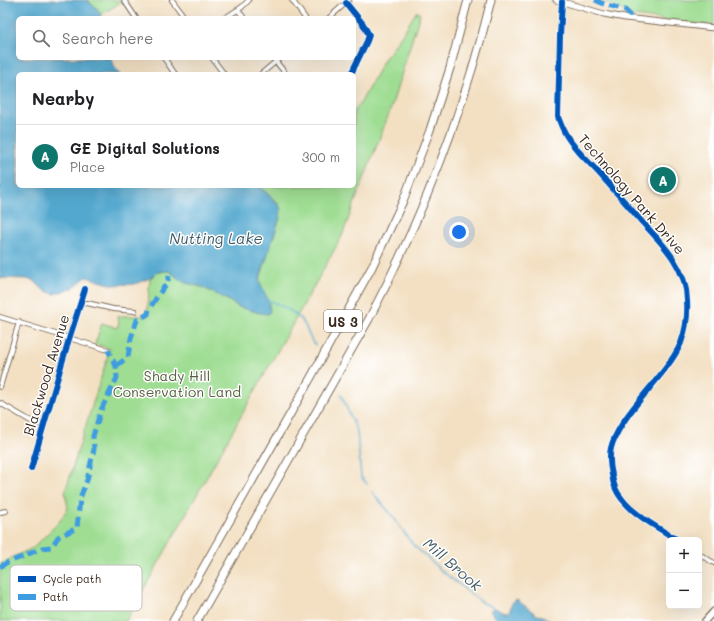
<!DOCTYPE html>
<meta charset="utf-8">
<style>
:root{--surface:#fff;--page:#f2f2f2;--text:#202124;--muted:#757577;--line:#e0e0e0;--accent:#0f766e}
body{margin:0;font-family:Mali,sans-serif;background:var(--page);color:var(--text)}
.controls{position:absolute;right:12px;bottom:12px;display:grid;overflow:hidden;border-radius:6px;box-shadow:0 4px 16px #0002}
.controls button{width:36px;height:36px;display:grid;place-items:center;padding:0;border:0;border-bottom:1px solid var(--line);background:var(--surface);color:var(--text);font:20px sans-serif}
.you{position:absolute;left:459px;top:232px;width:14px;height:14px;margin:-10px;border:3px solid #fff;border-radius:50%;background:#1a73e8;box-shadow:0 0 0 6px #1a73e833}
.badge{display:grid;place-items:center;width:26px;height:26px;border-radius:50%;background:var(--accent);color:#fff;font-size:13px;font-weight:700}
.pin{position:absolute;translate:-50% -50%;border:2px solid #fff;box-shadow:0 1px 4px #0006}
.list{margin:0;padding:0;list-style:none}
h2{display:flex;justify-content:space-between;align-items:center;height:52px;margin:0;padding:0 16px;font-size:17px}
h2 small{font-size:13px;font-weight:400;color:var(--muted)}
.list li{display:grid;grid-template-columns:26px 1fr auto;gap:12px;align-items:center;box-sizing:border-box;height:64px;padding:0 16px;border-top:1px solid var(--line)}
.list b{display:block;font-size:15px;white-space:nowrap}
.list p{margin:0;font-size:13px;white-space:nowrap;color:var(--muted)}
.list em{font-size:13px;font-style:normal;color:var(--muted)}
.icon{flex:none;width:22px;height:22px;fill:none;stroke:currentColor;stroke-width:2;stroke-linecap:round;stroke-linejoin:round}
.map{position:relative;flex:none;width:714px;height:621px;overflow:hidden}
.search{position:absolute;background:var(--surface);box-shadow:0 4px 16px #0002;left:16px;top:16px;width:340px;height:44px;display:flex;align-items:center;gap:10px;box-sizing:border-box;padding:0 14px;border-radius:6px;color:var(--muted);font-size:15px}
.panel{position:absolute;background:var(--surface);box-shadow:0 4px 16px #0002;left:16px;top:72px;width:340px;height:116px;border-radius:6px}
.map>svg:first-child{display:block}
</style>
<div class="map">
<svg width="714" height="621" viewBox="0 0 714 621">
<rect width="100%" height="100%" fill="#fff"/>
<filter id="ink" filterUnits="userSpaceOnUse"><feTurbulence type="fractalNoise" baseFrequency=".025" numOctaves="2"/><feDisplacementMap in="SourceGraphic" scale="8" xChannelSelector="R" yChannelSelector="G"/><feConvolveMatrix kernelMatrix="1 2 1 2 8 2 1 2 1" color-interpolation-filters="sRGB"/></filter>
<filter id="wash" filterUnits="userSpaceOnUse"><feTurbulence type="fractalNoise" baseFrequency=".012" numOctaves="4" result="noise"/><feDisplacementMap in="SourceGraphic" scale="16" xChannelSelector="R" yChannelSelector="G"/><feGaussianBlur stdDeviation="0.9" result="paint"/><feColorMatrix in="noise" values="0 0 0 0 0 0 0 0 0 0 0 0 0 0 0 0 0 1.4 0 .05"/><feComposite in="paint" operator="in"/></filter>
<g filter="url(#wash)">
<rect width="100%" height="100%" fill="#f3e0c3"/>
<!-- green -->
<path fill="#9fdd93" stroke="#6d8458" d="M86,0H119L121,2L101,15C99,8 91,4 86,0Z
M602,0H714V26L633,16Z
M417,11L420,14L390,111L341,238L126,621H0V565L13,557L33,548L59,522L68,508L65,492L110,349L95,344L102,323L117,328L119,322L118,316H147L150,278L158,272L169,271L183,282L202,287L226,299L239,307L270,311L268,300L259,282L280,217L281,209L278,203L259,186H354V111L360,104L385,58L391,51Z"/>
<!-- water -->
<path fill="#53a8cf" stroke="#476976" d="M0,0H86C92,5 101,9 101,18H18V58H111L113,65L120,74H18V186H259L278,204L281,209L280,217L259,281L268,300L270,311L268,314L260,313L239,307L226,299L202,287L183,282L169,271L158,272L150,278L135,284L113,285L86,277L73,288L54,294L45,291L34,281L27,279L0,278Z
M517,600L537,615L543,616L550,621H498C496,617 492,614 490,610L495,608L505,613L509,612C512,607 510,601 517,600Z"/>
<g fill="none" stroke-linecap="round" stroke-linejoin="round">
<!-- stream -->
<path stroke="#53a8cf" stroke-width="1.5" d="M268,300C280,305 295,311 303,322C308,329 309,339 315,345
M341,394L357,432L361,477L367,484
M372,492L391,514L413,545L421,552L444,573L483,603L495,608"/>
</g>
</g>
<g filter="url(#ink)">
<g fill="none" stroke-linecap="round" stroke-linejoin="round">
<!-- minor casing -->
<g stroke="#7b6a58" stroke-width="6">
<path id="minor" d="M124,0L136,18
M172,0L185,18
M292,0L305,18
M562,2L560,36L558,117C560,122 562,128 565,133C573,148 587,160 598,172C613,189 628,205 642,222C663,244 687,268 687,301C688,315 686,329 681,343C669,370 641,395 624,421C619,429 613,438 611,448C609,456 610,466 612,475C613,483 616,492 622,499C635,516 660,529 678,540
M346,3L363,24L369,35L367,41L351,74
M238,10L244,18
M225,18L242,7L249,0
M329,18L349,0
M164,58L175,74
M212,58L224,74
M273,58L286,74
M261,74L280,58
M80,304L87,303L113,309L135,311
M0,317L108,350
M0,387L19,322
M0,403L29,420L43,425
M31,469L69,339L85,289
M0,512L6,511
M699,554L714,563"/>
</g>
<!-- tertiary casing -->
<g stroke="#7b6a58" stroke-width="7">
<path id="tertiary" d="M556,0L604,14L625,18L714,28"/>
</g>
<!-- secondary casing -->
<g stroke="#7b6a58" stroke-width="8">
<path id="secondary" d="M705,621L714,611"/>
</g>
<!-- motorway casing -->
<g stroke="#7b6a58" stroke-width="9">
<path id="motorway" d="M173,621L310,379L372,267L403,201L430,130L450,68L468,0
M197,621L369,319C422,218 464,111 491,0"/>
</g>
<!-- minor -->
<use href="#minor" stroke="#fff" stroke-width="4"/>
<!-- tertiary -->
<use href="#tertiary" stroke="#fff" stroke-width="5"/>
<!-- secondary -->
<use href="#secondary" stroke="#fff" stroke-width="5.5"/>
<!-- motorway -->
<use href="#motorway" stroke="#fff" stroke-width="7"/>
<!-- quiet -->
<path stroke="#3f9ce0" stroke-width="5" stroke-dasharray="10 5" stroke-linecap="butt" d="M595,0L604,4L625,10L629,14V18
M116,366L128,357L131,338L137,320L148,314L149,309L163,288L167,284L169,276
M0,567L6,563L22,557L42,548L51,547L53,545L58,537L77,528L80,498L87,480L94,449L93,436L101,410L117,378L116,366L108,350"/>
<!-- cycleway casing -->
<g stroke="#fff" stroke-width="8">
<path id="cycleway" d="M562,2L560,36L558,117C560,122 562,128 565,133C573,148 587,160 598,172C613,189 628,205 642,222C663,244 687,268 687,301C688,315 686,329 681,343C669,370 641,395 624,421C619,429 613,438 611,448C609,456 610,466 612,475C613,483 616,492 622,499C635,516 660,529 678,540
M346,3L363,24L369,35L367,41L351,74
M31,469L69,339L85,289"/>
</g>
<!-- cycleway -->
<use href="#cycleway" stroke="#0057b8" stroke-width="6"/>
</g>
</g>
<g text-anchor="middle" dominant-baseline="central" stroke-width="3" stroke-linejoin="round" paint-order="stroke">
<!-- shield labels -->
<rect fill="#fff" stroke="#766a62" stroke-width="1" x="324" y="310" width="38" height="22" rx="3"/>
<g font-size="13" font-weight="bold" fill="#3b2a1e">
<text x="343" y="321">US 3</text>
</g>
<!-- street labels -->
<g font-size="14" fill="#3b2a1e" stroke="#fff">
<text transform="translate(632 194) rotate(49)">Technology Park Drive</text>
<text transform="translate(46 375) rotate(-73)">Blackwood Avenue</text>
</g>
<!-- park labels -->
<g font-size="14" fill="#596041" stroke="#fff">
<text x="177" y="375">Shady Hill<tspan x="177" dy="16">Conservation Land</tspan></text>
</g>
<!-- water labels -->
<g font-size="15" font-style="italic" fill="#455c65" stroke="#fff">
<text x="216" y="238">Nutting Lake</text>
<text transform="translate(453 564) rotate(41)">Mill Brook</text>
</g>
</g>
<!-- legend -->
<rect x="10" y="565" width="132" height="46" rx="6" fill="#fff" stroke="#c4bfbc" stroke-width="1"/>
<rect x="18" y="576" width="18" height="6" fill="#0057b8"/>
<rect x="18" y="594" width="18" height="6" fill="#3f9ce0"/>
<g font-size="11" fill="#3b2a1e">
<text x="43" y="583">Cycle path</text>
<text x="43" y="601">Path</text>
</g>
</svg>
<div class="controls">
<button>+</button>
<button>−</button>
</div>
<div class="you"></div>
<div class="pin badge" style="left:663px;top:180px">A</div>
<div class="search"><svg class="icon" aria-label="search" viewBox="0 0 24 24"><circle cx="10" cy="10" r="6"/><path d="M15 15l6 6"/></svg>Search here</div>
<section class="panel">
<h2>Nearby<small></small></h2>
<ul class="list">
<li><span class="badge">A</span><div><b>GE Digital Solutions</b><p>Place</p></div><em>300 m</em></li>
</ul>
</section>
</div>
